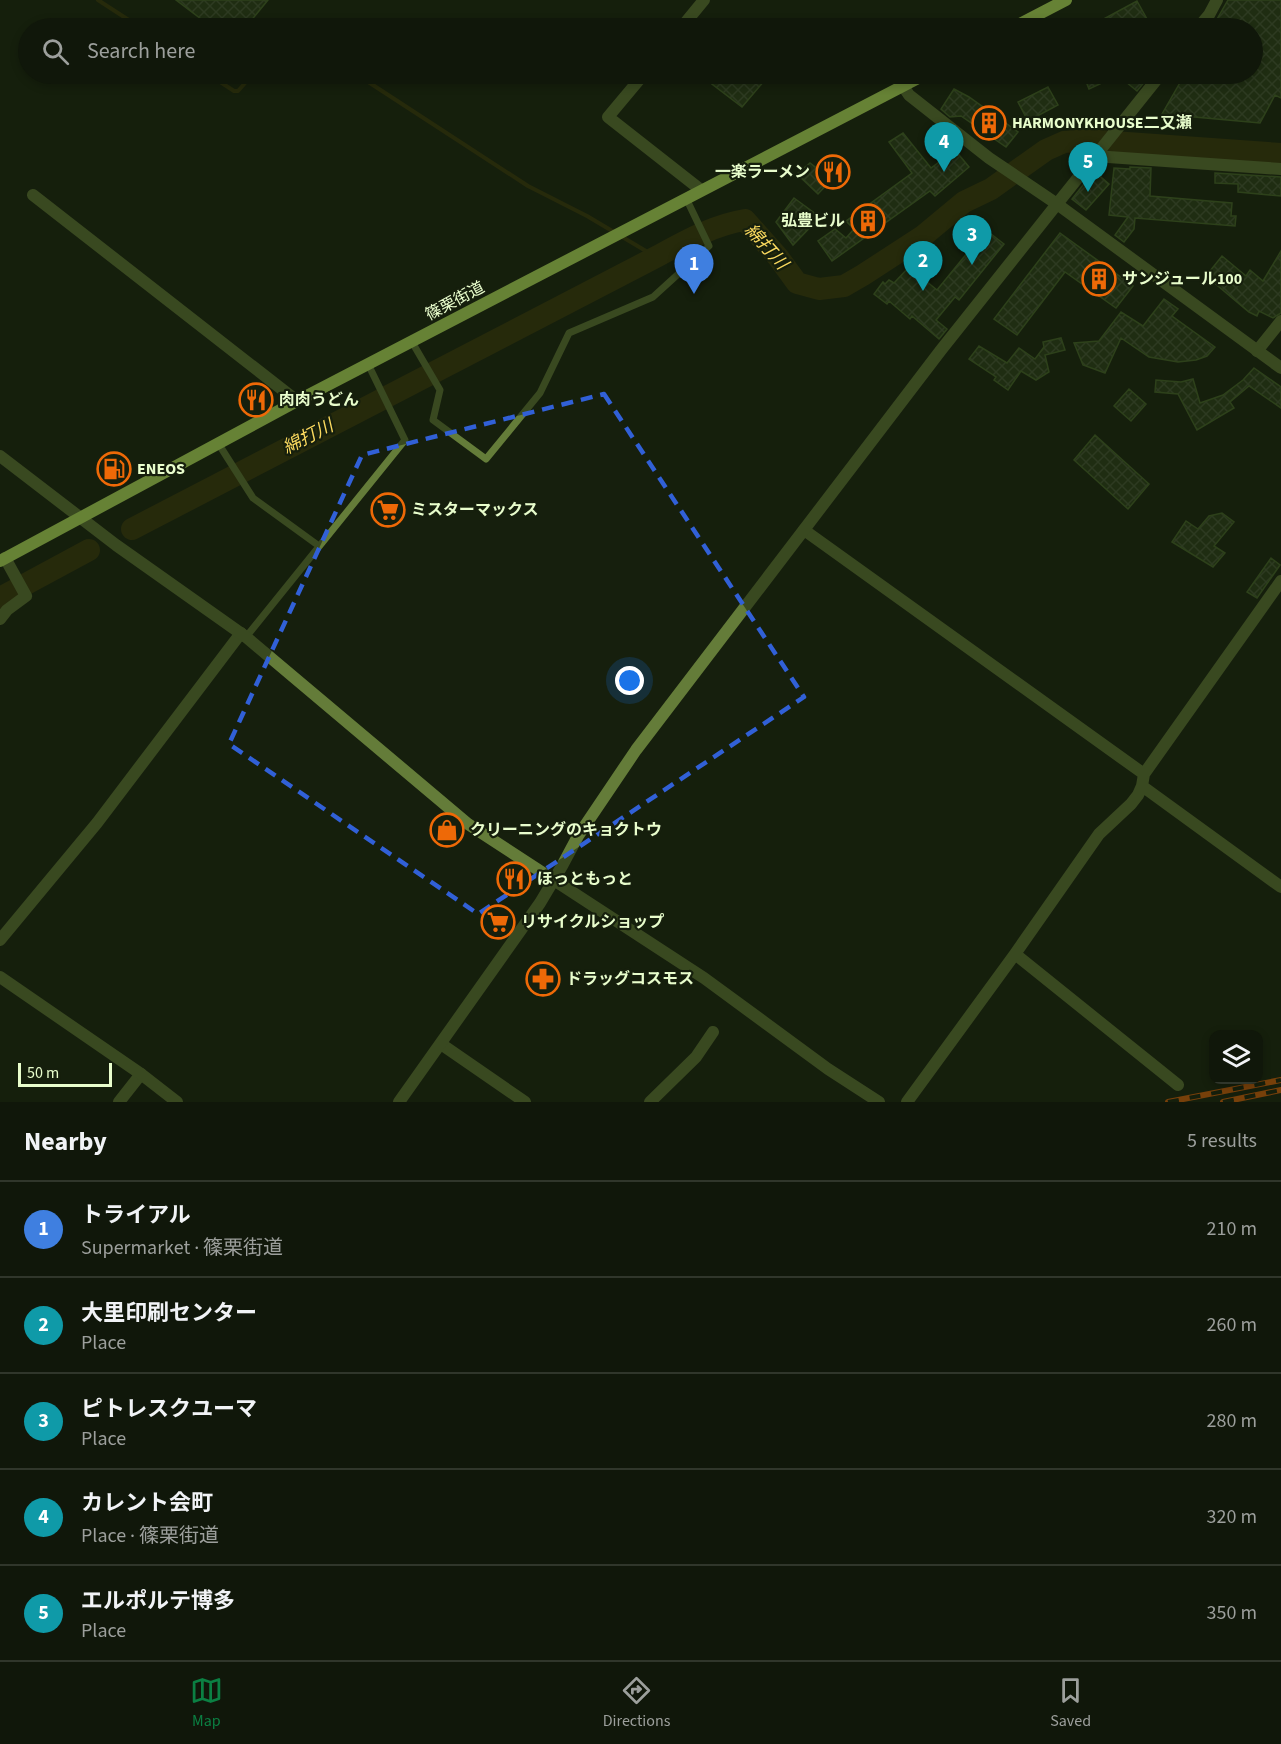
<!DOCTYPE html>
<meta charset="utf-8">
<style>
:root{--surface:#10170a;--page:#192013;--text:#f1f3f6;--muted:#9c9f9c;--line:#30362b;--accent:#0b8043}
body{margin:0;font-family:"Source Sans 3","Noto Sans JP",sans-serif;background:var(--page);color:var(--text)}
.controls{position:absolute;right:18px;bottom:18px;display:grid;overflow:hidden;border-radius:12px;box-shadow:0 3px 9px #0003}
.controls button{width:54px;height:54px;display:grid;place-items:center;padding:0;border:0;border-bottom:2px solid var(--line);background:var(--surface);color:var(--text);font:30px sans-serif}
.scale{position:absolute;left:18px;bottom:15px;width:94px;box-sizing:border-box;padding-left:6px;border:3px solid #e8fdcc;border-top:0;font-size:16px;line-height:21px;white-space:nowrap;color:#e8fdcc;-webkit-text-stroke:4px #161f0d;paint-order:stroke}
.you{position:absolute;left:630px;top:681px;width:21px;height:21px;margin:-15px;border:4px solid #fff;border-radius:50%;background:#1a73e8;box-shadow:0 0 0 9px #1a73e833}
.badge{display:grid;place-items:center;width:39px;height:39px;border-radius:50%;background:var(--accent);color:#fff;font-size:20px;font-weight:700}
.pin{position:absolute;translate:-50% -50px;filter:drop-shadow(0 2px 3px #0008)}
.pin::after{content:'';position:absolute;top:32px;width:21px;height:18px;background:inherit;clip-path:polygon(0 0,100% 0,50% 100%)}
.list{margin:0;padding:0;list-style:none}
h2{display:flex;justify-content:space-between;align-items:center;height:78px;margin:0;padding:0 24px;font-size:26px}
h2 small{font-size:20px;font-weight:400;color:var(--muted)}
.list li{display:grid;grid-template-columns:39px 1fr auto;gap:18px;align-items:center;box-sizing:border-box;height:96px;padding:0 24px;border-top:2px solid var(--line)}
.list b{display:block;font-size:22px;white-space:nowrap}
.list p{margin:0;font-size:20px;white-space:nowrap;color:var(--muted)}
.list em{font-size:20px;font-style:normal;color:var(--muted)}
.icon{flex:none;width:33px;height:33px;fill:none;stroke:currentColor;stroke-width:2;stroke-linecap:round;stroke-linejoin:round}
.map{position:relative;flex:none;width:1281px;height:1102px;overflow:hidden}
.search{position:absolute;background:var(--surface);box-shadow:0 3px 9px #0003;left:18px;right:18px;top:18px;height:66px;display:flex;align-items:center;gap:15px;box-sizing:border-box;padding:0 21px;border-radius:33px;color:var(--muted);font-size:22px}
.sheet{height:558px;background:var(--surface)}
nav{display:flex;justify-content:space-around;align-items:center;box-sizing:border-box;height:84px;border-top:2px solid var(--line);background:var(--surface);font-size:16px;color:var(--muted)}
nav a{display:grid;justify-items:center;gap:3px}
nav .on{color:var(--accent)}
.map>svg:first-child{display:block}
</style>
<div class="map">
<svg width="1281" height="1102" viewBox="0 0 1281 1102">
<defs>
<pattern id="building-cross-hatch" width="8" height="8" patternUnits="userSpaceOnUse" patternTransform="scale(1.5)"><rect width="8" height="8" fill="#2b3f1a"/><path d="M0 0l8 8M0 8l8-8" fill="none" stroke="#4a5c3a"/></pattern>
</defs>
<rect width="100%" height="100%" fill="#161f0d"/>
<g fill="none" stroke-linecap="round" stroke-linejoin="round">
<!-- stream -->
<path stroke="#3a380a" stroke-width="4" d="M98,0L141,28
M208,74L234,91H238L253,74
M356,74L528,186L587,216L656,257"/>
<!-- river -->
<path stroke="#3a380a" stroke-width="22" d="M132,529L656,257C684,242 713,225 745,220L778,257L797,283L819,289L844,286L863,275L923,236L964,202L991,189L1046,150L1064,142L1085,140L1281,154
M0,598L89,550"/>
</g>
<!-- building -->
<path fill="url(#building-cross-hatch)" stroke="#4a6a2c" stroke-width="1.5" d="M176,0H268L245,28H213Z
M1228,0H1281V98L1275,95L1260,123L1162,114L1185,74H1252V28H1212Z
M1137,1L1152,28H1087Z
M720,74H770L742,107L712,84Z
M1083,74H1095L1100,84L1089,89Z
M1133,74H1151L1137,91L1126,82Z
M1048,87L1058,105L1028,121L1018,102Z
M954,89L969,97L1018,132L1006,147L961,116L950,117L941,109Z
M903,133L931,168L955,150L969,167L935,196L930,191L832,261L818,241L835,229L846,238L854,229L846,221L912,173L889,142Z
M832,155L844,166L818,194L797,174L810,163L818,169Z
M1130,167L1151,168L1150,196L1232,203L1231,216H1236L1235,226L1135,218L1134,229L1124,242L1115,235L1128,217L1109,215L1114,168L1130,169Z
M1094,171L1109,184L1086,210L1072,199Z
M1215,173L1281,177V196L1238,192V184L1215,183Z
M794,198L820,217L793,245L776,222Z
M986,230L1004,244L959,300L955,297L936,320L947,329L939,339L912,316L910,319L889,301L887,304L874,294L883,282L885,284L889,280L894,283L909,267L937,290Z
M1060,233L1133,286L1116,308L1065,272L1017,335L994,319Z
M1281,251V313L1273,318L1259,311L1257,316L1249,312L1206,276L1222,256L1246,276L1250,270L1263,281Z
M1164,299L1178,309L1172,316L1215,347L1207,356L1196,360L1178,362L1149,357L1121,338L1105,373L1083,365L1074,343L1099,341L1121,312L1143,326Z
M1061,338L1065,350L1045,355L1049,372L1036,380L1021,371L1008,390L994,380L996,377L969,359L979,346L1007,363L1019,348L1035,359L1044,347L1043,342Z
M1254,368L1281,387V408L1249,386L1230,402L1234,408L1197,430L1178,394L1155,392L1156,380L1181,382L1193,379L1200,403L1223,395L1243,380Z
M1129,389L1146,404L1131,421L1114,406Z
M1095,435L1149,484L1128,509L1074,460Z
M1222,513L1234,522L1214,546L1225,553L1213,567L1172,542L1186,521L1198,529L1209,516Z
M1271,558L1280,565L1257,598L1247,592Z"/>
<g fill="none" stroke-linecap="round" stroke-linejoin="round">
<!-- service -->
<path stroke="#647c39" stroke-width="7" d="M412,342L440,390L433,420L486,459L540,393L569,333L653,297L709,246L686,198
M218,443L253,498L319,546
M246,637L405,440L368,364"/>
<!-- minor -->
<path stroke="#647c39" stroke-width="12" d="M681,28L704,0
M1198,28L1209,15L1217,0
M644,74L608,117L701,190
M1094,156L1281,169
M33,195L297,401
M1057,204L1161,74
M1257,351L1281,321
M804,530L1144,774
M0,619L7,610L26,596L5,558
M1142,786L1281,887
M0,940L97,823L241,633
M1015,954L1178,1085
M441,1044L525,1102
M119,1102L141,1074
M650,1102L696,1057L713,1032
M907,1102L1015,954L1099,834L1131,804L1138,795L1142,786L1144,774L1281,581"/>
<!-- tertiary -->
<path stroke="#647c39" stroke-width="12" d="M903,86L909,95L989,158L1057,204L1281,368
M0,456L116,545L246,637L468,824L704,978L828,1069L879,1102
M0,977L141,1074L177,1102
M399,1102L540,903L562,866L578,836L636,750L941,350L1057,204"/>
<!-- secondary -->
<path stroke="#c7fa66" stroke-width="12" d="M1012,28L1066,0
M0,561L297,401L926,74"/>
<!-- rail casing -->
<g stroke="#ee6907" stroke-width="6">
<path id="rail" d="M1168,1102L1281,1080
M1223,1102L1281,1090"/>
</g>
<!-- rail -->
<use href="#rail" stroke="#161f0d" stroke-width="4" stroke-dasharray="11" stroke-linecap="butt"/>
</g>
<!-- marked area -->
<path d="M0 0H1281V1102H0ZM604,394L804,697L478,914L229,744L362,455Z" fill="#161f0d" fill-opacity=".55" fill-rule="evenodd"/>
<path fill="none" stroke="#3160d7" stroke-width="4.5" stroke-dasharray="12 8" stroke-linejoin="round" d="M604,394L804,697L478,914L229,744L362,455Z"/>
<!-- icons -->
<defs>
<g id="building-ring" transform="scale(1.725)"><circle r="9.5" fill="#161f0d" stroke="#ee6907" stroke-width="1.5"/><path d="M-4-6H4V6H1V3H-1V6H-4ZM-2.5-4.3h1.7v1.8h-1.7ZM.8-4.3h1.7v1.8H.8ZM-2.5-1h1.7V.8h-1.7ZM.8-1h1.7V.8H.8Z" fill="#ee6907"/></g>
<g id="restaurant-ring" transform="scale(1.725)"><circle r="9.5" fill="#161f0d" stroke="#ee6907" stroke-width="1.5"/><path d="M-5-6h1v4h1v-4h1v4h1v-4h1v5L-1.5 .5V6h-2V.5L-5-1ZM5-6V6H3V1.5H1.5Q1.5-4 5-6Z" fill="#ee6907"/></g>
<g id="fuel-ring" transform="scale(1.725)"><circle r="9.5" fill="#161f0d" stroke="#ee6907" stroke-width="1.5"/><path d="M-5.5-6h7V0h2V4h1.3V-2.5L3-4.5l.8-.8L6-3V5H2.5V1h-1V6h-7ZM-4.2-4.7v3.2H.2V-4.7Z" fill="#ee6907"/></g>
<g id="supermarket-ring" transform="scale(1.725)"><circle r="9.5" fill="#161f0d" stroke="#ee6907" stroke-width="1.5"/><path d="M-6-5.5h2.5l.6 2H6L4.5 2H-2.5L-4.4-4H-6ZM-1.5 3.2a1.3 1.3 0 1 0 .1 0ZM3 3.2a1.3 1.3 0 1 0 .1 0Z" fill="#ee6907"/></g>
<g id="shop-ring" transform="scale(1.725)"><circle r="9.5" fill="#161f0d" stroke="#ee6907" stroke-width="1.5"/><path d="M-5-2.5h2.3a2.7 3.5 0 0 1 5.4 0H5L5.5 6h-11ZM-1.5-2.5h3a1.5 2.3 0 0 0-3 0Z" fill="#ee6907"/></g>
<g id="pharmacy-ring" transform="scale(1.725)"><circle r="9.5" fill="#161f0d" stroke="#ee6907" stroke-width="1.5"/><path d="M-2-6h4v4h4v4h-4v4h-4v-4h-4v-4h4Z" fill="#ee6907"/></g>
</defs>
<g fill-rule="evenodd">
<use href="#building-ring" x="989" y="123"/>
<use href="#restaurant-ring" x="833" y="172"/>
<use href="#building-ring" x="868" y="221"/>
<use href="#building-ring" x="1099" y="279"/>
<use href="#restaurant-ring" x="256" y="400"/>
<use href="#fuel-ring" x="114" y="469"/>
<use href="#supermarket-ring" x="388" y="510"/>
<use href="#shop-ring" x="447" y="830"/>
<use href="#restaurant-ring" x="514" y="879"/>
<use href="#supermarket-ring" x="498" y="922"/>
<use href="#pharmacy-ring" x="543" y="979"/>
</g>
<g text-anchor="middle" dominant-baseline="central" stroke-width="4.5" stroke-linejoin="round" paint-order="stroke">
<!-- poi labels -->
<g font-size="16" font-weight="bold" fill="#e8fdcc" stroke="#161f0d" text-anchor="start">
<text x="1012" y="123">HARMONYKHOUSE二又瀬</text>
<text x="810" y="172" text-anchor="end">一楽ラーメン</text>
<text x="845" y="221" text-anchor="end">弘豊ビル</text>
<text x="1122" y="279">サンジュール100</text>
<text x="279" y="400">肉肉うどん</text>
<text x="137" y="469">ENEOS</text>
<text x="411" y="510">ミスターマックス</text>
<text x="470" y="830">クリーニングのキョクトウ</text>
<text x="537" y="879">ほっともっと</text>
<text x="521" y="922">リサイクルショップ</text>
<text x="566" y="979">ドラッグコスモス</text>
</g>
<!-- street labels -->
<g font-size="16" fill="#e8fdcc" stroke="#161f0d">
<text transform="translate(455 301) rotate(-28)">篠栗街道</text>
</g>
<!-- water labels -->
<g font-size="18" font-style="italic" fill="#fad95e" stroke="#161f0d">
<text transform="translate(766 247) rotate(48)">綿打川</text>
<text transform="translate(308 437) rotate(-27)">綿打川</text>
</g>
</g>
</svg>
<div class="controls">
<button><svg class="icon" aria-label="layers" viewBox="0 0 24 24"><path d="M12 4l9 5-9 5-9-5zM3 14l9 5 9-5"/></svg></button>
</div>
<div class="scale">50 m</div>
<div class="you"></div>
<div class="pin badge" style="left:694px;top:294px;background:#3f7fe0">1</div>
<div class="pin badge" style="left:923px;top:291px;background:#0f9aa8">2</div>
<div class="pin badge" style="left:972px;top:265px;background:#0f9aa8">3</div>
<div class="pin badge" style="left:944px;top:172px;background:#0f9aa8">4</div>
<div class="pin badge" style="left:1088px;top:192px;background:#0f9aa8">5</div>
<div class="search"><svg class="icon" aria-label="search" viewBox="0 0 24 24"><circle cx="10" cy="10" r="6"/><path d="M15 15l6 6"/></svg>Search here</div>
</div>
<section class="sheet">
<h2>Nearby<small>5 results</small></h2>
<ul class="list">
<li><span class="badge" style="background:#3f7fe0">1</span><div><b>トライアル</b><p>Supermarket · 篠栗街道</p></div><em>210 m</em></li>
<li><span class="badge" style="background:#0f9aa8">2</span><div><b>大里印刷センター</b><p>Place</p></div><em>260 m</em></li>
<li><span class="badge" style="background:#0f9aa8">3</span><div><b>ピトレスクユーマ</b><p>Place</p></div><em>280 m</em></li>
<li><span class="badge" style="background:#0f9aa8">4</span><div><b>カレント会町</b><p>Place · 篠栗街道</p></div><em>320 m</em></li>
<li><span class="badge" style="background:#0f9aa8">5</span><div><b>エルポルテ博多</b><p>Place</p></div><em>350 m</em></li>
</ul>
</section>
<nav>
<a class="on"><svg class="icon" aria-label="map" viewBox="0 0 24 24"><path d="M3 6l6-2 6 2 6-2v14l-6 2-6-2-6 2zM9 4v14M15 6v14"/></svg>Map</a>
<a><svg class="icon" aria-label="directions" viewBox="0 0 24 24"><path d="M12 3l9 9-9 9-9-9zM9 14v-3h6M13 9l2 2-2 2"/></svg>Directions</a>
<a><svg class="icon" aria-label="saved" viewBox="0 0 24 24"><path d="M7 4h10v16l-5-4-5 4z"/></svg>Saved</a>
</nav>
